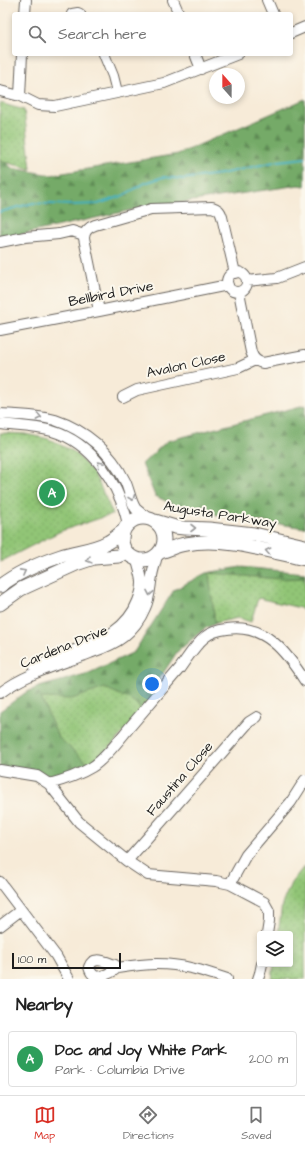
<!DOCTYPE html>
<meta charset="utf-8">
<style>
:root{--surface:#fff;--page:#f6f6f6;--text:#222;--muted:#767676;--line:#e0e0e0;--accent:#d93025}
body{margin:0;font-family:"Architects Daughter",sans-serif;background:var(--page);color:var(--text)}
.controls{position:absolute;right:12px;bottom:12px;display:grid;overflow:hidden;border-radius:4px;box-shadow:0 2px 6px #0003}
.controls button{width:36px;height:36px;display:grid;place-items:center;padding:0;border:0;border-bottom:1px solid var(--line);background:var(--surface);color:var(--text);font:20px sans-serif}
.compass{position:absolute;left:209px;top:68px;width:36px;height:36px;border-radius:50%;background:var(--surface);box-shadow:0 2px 6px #0003;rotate:339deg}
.scale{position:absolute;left:12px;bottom:10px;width:109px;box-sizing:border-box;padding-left:4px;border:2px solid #1c1c1c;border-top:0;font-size:11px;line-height:14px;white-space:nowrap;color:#1c1c1c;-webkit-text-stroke:3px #fbf7ec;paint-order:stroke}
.you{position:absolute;left:152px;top:684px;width:14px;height:14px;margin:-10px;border:3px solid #fff;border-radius:50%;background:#1a73e8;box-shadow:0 0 0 6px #1a73e833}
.badge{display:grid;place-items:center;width:26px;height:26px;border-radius:50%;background:var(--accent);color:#fff;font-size:13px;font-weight:700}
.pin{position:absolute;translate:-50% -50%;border:2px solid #fff;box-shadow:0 1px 4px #0006}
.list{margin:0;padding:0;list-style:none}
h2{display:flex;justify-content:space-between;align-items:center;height:52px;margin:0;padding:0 16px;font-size:17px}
h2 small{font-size:13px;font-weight:400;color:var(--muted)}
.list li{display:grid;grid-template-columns:26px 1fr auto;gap:12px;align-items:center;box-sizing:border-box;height:56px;margin:0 8px 8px;padding:0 8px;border:1px solid var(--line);border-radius:4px}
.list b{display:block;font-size:15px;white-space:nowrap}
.list p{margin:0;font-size:13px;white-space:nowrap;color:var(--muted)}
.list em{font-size:13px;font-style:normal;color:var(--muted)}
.icon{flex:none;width:22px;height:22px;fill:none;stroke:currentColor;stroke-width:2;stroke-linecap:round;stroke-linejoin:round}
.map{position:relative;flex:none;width:305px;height:979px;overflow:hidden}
.search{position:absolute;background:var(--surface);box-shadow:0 2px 6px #0003;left:12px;right:12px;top:12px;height:44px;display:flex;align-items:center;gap:10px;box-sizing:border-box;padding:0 14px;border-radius:4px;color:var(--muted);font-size:15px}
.sheet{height:116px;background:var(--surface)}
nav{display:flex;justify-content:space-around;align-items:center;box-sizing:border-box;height:56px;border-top:1px solid var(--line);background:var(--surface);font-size:11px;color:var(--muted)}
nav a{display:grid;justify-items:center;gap:2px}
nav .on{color:var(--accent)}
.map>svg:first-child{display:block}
</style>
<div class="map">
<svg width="305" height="979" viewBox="0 0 305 979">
<defs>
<pattern id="forest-firs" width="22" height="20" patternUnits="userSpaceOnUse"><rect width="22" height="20" fill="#74aa67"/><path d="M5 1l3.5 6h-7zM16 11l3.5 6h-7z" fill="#5e8a54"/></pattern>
<pattern id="park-dots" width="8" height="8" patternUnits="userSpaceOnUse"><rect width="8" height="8" fill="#91c576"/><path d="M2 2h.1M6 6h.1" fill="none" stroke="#7ca966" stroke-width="1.8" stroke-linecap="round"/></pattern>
</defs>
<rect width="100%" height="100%" fill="#fbf7ec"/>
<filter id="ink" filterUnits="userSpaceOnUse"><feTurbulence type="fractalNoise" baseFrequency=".025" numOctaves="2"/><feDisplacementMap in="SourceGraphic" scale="8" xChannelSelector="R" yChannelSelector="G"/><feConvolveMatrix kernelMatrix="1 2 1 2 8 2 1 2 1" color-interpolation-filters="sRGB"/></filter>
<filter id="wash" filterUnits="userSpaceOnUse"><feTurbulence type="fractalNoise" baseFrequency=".012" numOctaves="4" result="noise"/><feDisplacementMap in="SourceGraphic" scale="16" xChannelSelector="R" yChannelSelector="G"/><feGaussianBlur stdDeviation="0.9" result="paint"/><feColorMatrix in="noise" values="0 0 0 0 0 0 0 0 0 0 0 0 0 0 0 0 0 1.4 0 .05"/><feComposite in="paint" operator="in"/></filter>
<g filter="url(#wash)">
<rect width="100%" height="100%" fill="#f7ebd8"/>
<!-- forest -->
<path fill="url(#forest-firs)" stroke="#486342" d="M305,99V186L299,185L132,210L0,239V157L12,168L51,175L178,154Z
M305,405V528L185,510L155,496L142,464L167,441Z
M241,567L305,573V593L259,597L240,612L204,629L177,652L162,675L158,679L165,686L92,767L49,784L0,770V711L25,693L39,687L89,673L134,652L174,590L206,573Z"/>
<!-- park -->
<path fill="url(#park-dots)" stroke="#567049" d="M0,103L24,110L31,169L0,161Z
M0,433L25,434L49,439L74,452L94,473L113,514L61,531L0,562Z
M209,573L279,579L305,578V613L300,608L258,598L251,622L238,618L215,623Z
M105,688L133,701L143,711L92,767L58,737L41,698L72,699Z
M305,865V979H272L274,964H290V934H278L282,904L291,883Z"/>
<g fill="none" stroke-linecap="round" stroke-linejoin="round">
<!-- stream -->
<path stroke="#40afbd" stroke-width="2" d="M0,212L33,203L70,205L98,204L122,196L145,183L163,177L183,179L221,174L278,161L305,158"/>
</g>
</g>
<g filter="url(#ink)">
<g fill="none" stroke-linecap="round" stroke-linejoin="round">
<!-- minor casing -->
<g stroke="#69645e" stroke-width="12">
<path id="minor" d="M173,0L179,14
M267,0L273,14
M25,14L26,0
M72,14L78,13L80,14
M291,33L305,27
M104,54L113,76L117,92
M195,54L201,69
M0,91L20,96L38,105L55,106L164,83L238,54
M20,96L22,54
M0,242L25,237L59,234L72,231L84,235
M227 282a10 10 0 1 1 20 0a10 10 0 1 1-20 0Z
M247,281L277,278L305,267
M239,292L251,352C253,358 256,362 263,363L305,355
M99,311L84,238C84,232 89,227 95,225L151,209L212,207C218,209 220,210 222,217L235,273
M0,330L99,311L228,285
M123,397L137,390L238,368L255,360
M0,414C18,415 37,415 55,420C85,430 111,452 125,481C129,489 131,503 136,509C140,513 145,516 149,518
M0,424C17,426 35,426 52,431C93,443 119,484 128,524
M35,668C44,663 53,659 63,655C93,642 125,635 138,601C140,596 142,589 142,583C142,574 138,568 137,559
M0,693C26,673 59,665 90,653C101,649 113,645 123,637C132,630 140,620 145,608C150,598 150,587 152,576C153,569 156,562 157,555
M0,770L37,776L49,784L79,822L127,861L148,875L216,881L230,884L264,902L269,911V921L267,934
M49,784C64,780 79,775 92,767C105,759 119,740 129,728C146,708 163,688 180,668C188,657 195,645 205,637C211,632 219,630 227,629C265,623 287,653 305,681
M127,861L249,722L257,717
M0,882L56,956L69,979
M230,884L246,855L291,802L305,780
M0,926L21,910
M117,968L115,965C106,962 93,955 89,967C90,971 91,974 95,976C101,978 113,972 117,968C130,966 144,964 157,964C182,964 204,971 227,979
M258,979L260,973L262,964"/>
</g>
<!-- major casing -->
<g stroke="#69645e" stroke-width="15">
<path id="major" d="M122 539a21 21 0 1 1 42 0a21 21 0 1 1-42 0Z
M155,521L175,527L184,528L209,529L254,534L305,546
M160,552C168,550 177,545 186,544C224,537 268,551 305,559
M0,586C18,572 40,563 61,556C77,551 94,550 108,542C114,539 118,535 123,531
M0,604L21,589L76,564L94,558L119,556L127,553"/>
</g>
<!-- minor -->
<use href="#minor" stroke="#fff" stroke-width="10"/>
<!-- major -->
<use href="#major" stroke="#fff" stroke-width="13"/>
</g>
<!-- one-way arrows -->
<defs><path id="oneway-chevron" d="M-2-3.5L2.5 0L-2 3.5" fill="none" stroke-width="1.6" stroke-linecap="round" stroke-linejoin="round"/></defs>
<g stroke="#999">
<use href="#oneway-chevron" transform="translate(39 417) rotate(11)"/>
<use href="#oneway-chevron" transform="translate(100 464) rotate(-130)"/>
<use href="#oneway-chevron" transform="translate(132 498) rotate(68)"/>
<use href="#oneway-chevron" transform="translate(193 528)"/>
<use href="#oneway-chevron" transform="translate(268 551) rotate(-168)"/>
<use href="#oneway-chevron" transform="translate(89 560) rotate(165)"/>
<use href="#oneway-chevron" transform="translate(23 572) rotate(-28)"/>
<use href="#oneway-chevron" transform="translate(150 593) rotate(101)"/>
</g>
</g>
<g text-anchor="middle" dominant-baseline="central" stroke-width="4" stroke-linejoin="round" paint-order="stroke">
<!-- street labels -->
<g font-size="14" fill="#1c1c1c" stroke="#fbf7ec">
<text transform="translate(111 294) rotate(-11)">Bellbird Drive</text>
<text transform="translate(186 365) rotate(-12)">Avalon Close</text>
<text transform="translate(220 515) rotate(9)">Augusta Parkway</text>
<text transform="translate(64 647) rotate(-22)">Cardena Drive</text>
<text transform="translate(180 779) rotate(-49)">Faustina Close</text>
</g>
</g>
</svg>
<div class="controls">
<button><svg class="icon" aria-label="layers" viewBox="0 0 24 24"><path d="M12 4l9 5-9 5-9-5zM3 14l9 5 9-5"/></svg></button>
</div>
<svg class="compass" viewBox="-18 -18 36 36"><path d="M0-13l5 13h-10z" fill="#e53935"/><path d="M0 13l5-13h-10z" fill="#767676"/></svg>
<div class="scale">100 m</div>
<div class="you"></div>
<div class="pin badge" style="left:52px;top:493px;background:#2e9e5b">A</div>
<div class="search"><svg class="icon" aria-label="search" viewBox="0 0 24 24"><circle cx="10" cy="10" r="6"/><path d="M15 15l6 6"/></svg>Search here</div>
</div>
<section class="sheet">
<h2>Nearby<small></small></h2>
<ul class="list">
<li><span class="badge" style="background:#2e9e5b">A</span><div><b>Doc and Joy White Park</b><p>Park · Columbia Drive</p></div><em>200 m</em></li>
</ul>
</section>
<nav>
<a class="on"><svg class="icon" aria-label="map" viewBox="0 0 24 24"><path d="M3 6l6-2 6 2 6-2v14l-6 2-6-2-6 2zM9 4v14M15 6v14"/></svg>Map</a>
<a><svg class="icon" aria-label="directions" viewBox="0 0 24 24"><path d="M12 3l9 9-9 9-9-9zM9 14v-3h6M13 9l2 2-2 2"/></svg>Directions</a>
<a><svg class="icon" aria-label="saved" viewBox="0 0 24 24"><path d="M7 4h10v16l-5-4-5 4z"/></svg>Saved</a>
</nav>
